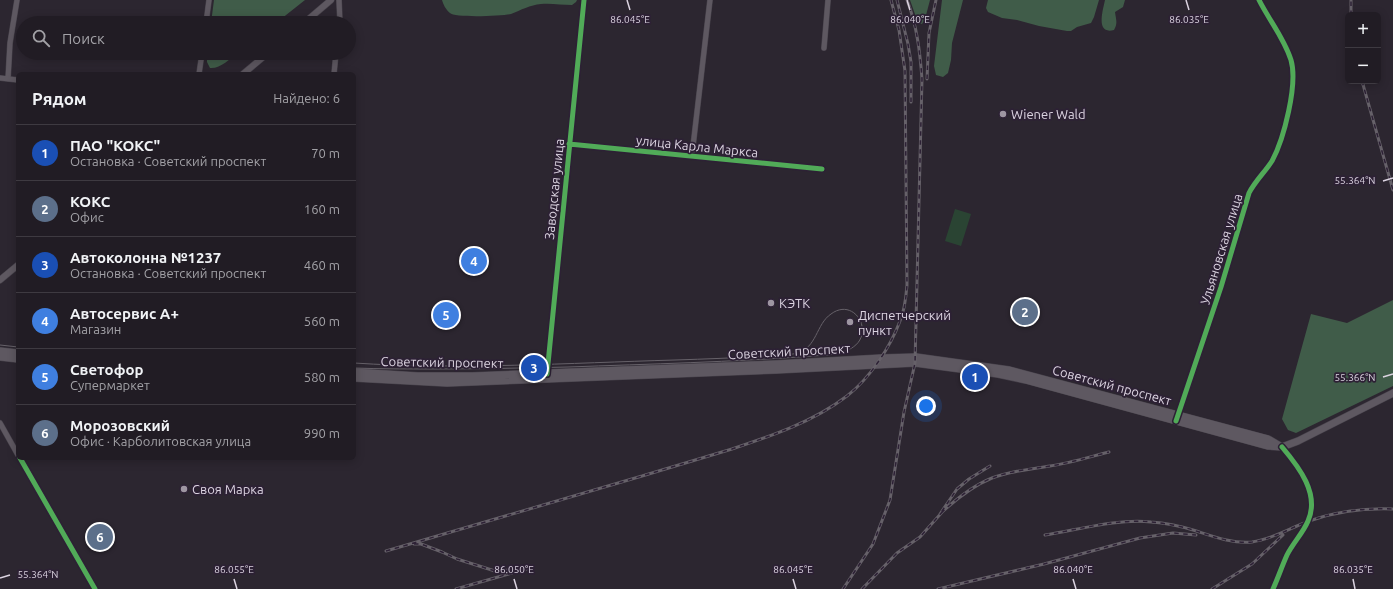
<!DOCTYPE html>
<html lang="ru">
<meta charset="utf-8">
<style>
:root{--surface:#211c24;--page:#29252c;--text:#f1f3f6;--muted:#a2a1a6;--line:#3e3a41;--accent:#db2777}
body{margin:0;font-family:Ubuntu,sans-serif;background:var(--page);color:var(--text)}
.controls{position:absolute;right:12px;top:12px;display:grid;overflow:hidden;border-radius:6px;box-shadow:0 2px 10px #0003}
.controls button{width:36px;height:36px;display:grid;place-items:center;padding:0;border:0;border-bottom:1px solid var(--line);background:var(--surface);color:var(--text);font:20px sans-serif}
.you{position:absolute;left:926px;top:406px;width:14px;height:14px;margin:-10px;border:3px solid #fff;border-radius:50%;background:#1a73e8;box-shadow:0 0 0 6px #1a73e833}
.badge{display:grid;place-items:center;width:26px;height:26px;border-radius:50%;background:var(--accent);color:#fff;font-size:13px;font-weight:700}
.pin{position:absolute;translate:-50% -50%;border:2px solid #fff;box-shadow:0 1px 4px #0006}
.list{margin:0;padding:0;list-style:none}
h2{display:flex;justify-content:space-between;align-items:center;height:52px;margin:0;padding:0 16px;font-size:17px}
h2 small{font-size:13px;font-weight:400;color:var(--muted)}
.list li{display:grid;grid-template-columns:26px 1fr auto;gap:12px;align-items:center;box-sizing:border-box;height:56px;padding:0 16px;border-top:1px solid var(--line)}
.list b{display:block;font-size:15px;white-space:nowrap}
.list p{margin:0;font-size:13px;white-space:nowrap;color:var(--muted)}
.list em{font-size:13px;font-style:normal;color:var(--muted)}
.icon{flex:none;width:22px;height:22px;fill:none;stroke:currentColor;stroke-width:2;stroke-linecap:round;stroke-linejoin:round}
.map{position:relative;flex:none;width:1393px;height:589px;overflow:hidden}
.search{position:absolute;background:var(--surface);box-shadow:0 2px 10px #0003;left:16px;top:16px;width:340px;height:44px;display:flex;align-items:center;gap:10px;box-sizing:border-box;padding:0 14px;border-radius:22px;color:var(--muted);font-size:15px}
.panel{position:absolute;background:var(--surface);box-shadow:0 2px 10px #0003;left:16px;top:72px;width:340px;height:388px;border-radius:6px}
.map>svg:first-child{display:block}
</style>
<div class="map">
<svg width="1393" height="589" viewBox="0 0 1393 589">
<rect width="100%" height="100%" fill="#2c2630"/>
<!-- green -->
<path fill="#2a4433" d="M955,209L971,214L961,246L945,241Z"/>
<!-- forest -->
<path fill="#405c49" d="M214,0H305L276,23H211Z
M442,0H577L576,2L572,5C562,5 551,3 541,4C530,5 521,10 511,14C503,16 454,18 450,13C446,10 443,4 442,0Z
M910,0H930L925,19L922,24L918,23L917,20Z
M942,0H963L952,43L951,60L948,73L943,77L936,75L934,66Z
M988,0H1099L1094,17L1091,23L1077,27L1071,31H1067L1039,26L1017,20L1002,18L988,12L986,8Z
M1105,0H1125L1123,7L1115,12C1116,20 1118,23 1114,30C1095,35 1103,10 1105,0Z
M207,53H237C230,59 220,69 210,68L207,62Z
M1393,300V386L1296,433L1288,430L1282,419L1311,314L1347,323Z"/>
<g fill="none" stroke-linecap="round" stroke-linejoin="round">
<!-- minor casing -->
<g stroke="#48434c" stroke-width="6">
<path id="minor" d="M339,0L340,23
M206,23L209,0
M824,48L828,0
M199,74L202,53
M334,74L336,53
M0,78L18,80
M8,79L10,43L17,0
M569,144L822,169
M692,155L710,0
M547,374L584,0
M1178,417L1221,287L1249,193C1255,181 1265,172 1272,161C1284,139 1298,84 1291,60C1284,38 1269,20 1259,0
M0,423L18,455
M20,458L95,589
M1273,589C1278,578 1282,566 1287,555C1293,543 1303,533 1308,521C1320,494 1299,467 1282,447"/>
</g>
<!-- tertiary casing -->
<g stroke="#48434c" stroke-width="7">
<path id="tertiary" d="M304,23L331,0
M243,74L268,53
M0,280L18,265"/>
</g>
<!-- secondary casing -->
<g stroke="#48434c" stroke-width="8">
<path id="secondary" d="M0,351L18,353
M0,357L18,359
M354,372L418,376H472L776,364L881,358L916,357L1009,370L1268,439L1280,446
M354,378L447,383L776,370L915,363L998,374L1026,380L1268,446L1282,447L1298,441L1393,393"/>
</g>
<!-- minor -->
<use href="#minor" stroke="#5e5861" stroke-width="5"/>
<!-- tertiary -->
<use href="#tertiary" stroke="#5e5861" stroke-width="6"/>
<!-- secondary -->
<use href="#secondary" stroke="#5e5861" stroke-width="7"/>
<!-- tram -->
<path stroke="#666169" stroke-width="1" d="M0,345L18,347
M354,363C460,370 568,363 675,360C705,359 735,358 765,356C776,355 787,356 797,353C817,348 816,324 831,314C855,296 877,335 850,349C839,355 826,355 813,356C732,362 650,364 568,367C523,368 479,369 434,369C407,369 381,369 354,368"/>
<!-- rail casing -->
<g stroke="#666169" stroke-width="3">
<path id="rail" d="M897,0L908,44L911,62V102
M1351,15V0
M927,79L929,33L936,0
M1362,81L1393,190
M990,466L969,479L957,489L940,514C956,499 972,486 992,478C1010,471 1031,469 1050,466C1070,463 1089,457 1109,452
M1045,535C1077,530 1119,518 1151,522C1164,523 1180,526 1193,530C1212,536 1232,544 1252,542C1273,539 1290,528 1309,521C1337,511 1363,508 1393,509
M414,544H421L442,552L457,559L495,571L527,569
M386,551C472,526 557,501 642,476C672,467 702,458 732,449C771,436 813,422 847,396C869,379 890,348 900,321C905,310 906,297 907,285L905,71L899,30L891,0
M456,589L512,573
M843,589L873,544L890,500L904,412L915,363L922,79C920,52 917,26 907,0
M862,589L897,553L920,537L944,510
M938,589L1044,564L1140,538L1173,533L1196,535
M1212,589L1252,564L1283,535"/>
</g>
<!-- rail -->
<use href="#rail" stroke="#2d2135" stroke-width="1.5" stroke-dasharray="4.5" stroke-linecap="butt"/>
<!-- cycleway casing -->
<g stroke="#2d2135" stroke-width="8">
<path id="cycleway" d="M569,144L822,169
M547,374L584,0
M1176,421L1221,287L1249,193C1255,181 1265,172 1272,161C1284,139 1298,84 1291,60C1284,38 1269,20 1259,0
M20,458L95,589
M1273,589C1278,578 1282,566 1287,555C1293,543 1303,533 1308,521C1320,494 1299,467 1282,447"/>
</g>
<!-- cycleway -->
<use href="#cycleway" stroke="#51ab58" stroke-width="5"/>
</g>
<!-- ticks -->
<path fill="none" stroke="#dbd3e0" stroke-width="1.5" d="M627,0L630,10M907,0L910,10M1186,0L1189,10M1383,181L1393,178M1383,377L1393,374M0,578L10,575M234,579L237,589M514,579L517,589M793,579L796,589M1073,579L1076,589M1353,579L1355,589"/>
<!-- markers -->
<g fill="#9e96a2" stroke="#2d2135" stroke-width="1.5">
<circle cx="1003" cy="114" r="4"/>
<circle cx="771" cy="303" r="4"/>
<circle cx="850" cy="322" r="4"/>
<circle cx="184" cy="489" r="4"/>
</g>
<g text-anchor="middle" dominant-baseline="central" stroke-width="3.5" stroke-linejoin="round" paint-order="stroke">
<!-- poi labels -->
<g font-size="13" fill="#dbd3e0" stroke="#2d2135" text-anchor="start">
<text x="1011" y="114">Wiener Wald</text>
<text x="779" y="303">КЭТК</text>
<text x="858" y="315">Диспетчерский<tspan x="858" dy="15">пункт</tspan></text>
<text x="192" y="489">Своя Марка</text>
</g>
<!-- street labels -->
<g font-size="13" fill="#dbd3e0" stroke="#2d2135">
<text transform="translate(697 146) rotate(6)">улица Карла Маркса</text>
<text transform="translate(554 189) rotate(-84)">Заводская улица</text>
<text transform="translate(1221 249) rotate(-73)">Ульяновская улица</text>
<text transform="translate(789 351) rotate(-3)">Советский проспект</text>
<text transform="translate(442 362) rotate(1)">Советский проспект</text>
<text transform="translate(1112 385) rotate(15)">Советский проспект</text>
</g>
</g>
<g font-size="10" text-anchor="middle" fill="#dbd3e0" stroke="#2d2135" stroke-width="3.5" stroke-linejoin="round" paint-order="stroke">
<text x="630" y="23">86.045°E</text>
<text x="910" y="23">86.040°E</text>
<text x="1189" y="23">86.035°E</text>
<text x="1355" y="184">55.364°N</text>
<text x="1355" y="381">55.366°N</text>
<text x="234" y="573">86.055°E</text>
<text x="514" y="573">86.050°E</text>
<text x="793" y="573">86.045°E</text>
<text x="1073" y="573">86.040°E</text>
<text x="1353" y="573">86.035°E</text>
<text x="38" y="578">55.364°N</text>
</g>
</svg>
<div class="controls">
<button>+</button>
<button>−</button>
</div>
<div class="you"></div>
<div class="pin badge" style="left:975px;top:377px;background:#1a4fb4">1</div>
<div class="pin badge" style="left:1025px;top:312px;background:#5c6f8a">2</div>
<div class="pin badge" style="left:534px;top:368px;background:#1a4fb4">3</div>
<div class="pin badge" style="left:474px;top:261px;background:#3f7fe0">4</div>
<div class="pin badge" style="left:446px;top:315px;background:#3f7fe0">5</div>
<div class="pin badge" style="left:100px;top:537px;background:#5c6f8a">6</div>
<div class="search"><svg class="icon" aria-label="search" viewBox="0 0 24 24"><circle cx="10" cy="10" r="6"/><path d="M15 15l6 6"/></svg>Поиск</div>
<section class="panel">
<h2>Рядом<small>Найдено: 6</small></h2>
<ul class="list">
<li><span class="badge" style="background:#1a4fb4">1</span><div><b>ПАО &quot;КОКС&quot;</b><p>Остановка · Советский проспект</p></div><em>70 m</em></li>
<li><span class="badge" style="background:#5c6f8a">2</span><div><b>КОКС</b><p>Офис</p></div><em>160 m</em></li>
<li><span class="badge" style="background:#1a4fb4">3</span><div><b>Автоколонна №1237</b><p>Остановка · Советский проспект</p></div><em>460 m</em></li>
<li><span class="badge" style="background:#3f7fe0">4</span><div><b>Автосервис А+</b><p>Магазин</p></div><em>560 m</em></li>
<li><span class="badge" style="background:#3f7fe0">5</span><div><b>Светофор</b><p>Супермаркет</p></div><em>580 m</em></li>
<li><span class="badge" style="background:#5c6f8a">6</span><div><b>Морозовский</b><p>Офис · Карболитовская улица</p></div><em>990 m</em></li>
</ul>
</section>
</div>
